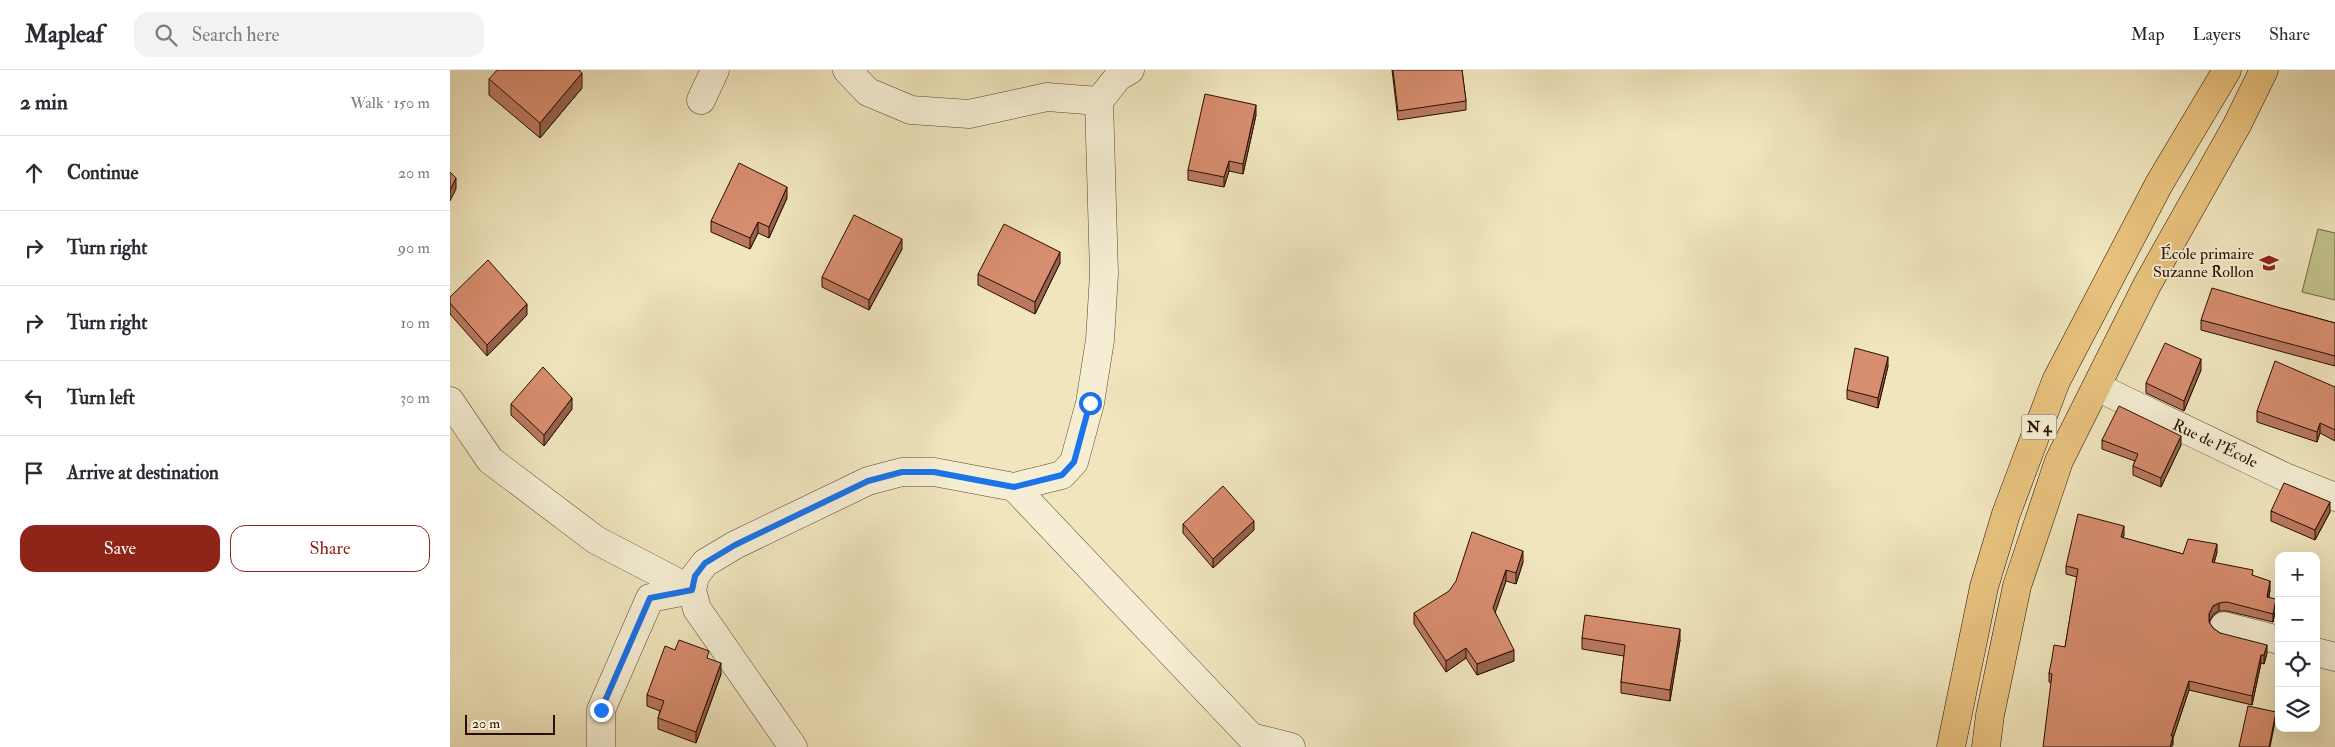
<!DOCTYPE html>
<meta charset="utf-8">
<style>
:root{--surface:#fff;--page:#f2f2f3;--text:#2b2b33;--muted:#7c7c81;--line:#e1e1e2;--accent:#8f2418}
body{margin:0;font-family:"IM FELL Double Pica",serif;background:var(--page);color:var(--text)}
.controls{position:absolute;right:15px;bottom:15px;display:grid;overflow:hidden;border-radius:10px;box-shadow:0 5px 20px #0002}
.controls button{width:45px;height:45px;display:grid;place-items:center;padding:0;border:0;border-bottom:1px solid var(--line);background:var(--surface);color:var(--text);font:25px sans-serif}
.scale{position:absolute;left:15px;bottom:12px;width:90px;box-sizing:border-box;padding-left:5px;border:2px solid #2a0d00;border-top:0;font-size:14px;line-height:18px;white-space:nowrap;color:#2a0d00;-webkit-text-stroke:4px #f5eed4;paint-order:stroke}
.stop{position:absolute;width:15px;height:15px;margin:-11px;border:4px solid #1a73e8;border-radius:50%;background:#fff}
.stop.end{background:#1a73e8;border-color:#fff;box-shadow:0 1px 5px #0008}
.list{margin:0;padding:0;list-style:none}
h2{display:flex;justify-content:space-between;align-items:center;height:65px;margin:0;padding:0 20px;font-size:21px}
h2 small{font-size:16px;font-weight:400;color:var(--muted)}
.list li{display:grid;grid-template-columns:32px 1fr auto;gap:15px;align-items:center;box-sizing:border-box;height:75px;padding:0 20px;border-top:1px solid var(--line)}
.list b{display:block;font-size:19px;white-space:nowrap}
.list em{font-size:16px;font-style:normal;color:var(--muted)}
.actions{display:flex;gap:10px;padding:15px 20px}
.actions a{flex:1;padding:11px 0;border:1px solid var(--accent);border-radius:15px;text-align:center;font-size:18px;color:var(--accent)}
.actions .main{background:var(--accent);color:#fff}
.icon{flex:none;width:28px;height:28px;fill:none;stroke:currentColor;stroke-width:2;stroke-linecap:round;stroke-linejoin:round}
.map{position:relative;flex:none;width:1885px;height:677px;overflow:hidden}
header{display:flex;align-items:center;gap:30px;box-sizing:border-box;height:70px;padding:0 25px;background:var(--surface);border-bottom:1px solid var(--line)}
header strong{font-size:24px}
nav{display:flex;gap:28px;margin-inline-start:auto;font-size:18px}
.search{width:350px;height:45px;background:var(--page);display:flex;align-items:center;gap:12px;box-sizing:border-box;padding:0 18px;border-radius:15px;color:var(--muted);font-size:19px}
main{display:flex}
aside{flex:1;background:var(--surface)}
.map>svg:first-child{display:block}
</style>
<header>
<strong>Mapleaf</strong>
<div class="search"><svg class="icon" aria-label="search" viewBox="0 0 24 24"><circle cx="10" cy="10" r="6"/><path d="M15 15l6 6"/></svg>Search here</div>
<nav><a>Map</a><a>Layers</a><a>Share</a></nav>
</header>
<main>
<aside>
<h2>2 min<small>Walk · 150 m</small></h2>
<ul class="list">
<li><svg class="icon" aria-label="ahead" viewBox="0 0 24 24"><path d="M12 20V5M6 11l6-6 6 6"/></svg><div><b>Continue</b></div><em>20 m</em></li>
<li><svg class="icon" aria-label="right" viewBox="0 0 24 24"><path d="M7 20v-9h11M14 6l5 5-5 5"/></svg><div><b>Turn right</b></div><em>90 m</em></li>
<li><svg class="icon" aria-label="right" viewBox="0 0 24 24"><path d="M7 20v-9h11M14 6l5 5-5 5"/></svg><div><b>Turn right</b></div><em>10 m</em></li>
<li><svg class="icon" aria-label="left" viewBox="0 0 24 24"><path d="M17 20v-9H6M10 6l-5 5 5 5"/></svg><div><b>Turn left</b></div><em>30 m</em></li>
<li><svg class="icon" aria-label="arrive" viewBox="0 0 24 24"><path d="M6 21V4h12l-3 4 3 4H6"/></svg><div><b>Arrive at destination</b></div></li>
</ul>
<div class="actions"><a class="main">Save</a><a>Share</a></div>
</aside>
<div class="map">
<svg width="1885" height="677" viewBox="0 0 1885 677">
<rect width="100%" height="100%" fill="#f0e5bd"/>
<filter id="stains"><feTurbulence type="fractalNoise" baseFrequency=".004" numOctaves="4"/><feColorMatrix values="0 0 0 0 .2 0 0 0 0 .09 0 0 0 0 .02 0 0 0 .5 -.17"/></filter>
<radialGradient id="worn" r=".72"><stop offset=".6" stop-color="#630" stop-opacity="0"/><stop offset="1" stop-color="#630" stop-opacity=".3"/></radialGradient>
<!-- green -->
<path fill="#c2c28c" stroke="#766846" d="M1868,159L1885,163V230L1852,222Z"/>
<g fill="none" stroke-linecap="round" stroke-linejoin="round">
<!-- minor casing -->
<g stroke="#5c432f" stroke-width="29">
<g id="minor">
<path d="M397,0L418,22L461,40L519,44L597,27L649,31"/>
<path d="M251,30L265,0"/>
<path id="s1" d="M1647,317L1835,407L1885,427"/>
<path d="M0,331L40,390L146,470L242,520"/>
<path d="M564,417L801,667L841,677"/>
<path d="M1774,556L1829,570"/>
<path d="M1866,582L1885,587"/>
<path d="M151,677V640L200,528L242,520"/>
<path d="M343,677L247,539L242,520L245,506L255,493L285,475L418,411L452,402H484L564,417L612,405L624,392L640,333L650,270L654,204L649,31L668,7L680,0"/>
</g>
</g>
<!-- highway casing -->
<g stroke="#2a0d00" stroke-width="29">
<path id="highway" d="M1501,677L1534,517L1556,444L1606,311L1709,114L1777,0
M1536,677L1540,645L1567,516L1609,391L1697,215L1787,55L1814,0"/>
</g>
<!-- minor -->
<use href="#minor" stroke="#f5eed4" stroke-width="28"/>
<!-- highway -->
<use href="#highway" stroke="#e8c27e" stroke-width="28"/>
</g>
<!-- wall -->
<path fill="#b9795f" stroke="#2a0d00" d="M942,0H1012L1016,31V40L948,50Z
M39,9L132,18L90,68L39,25Z
M806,45L793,104L779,101L774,117L738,110V100Z
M337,128L319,168L308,163L300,179L261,162V151Z
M452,179L419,240L372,217V207Z
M610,193L585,244L528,215V204Z
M0,227L77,245L37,286L0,244Z
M1834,239L1885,253V296L1751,260V250Z
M1438,296L1428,338L1397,329V320Z
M1751,300L1734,341L1696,323V313Z
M1885,317V371L1870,363L1867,372L1807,352V341Z
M61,334L122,339L94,376L61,345Z
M1652,370L1731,375L1711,417L1683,405V396L1685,391L1652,379Z
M1821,441L1880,442L1865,470L1821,451Z
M733,454L804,460L763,498L733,463Z
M1674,465L1673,468L1733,484L1767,482L1764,493L1803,505L1820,520L1819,527L1826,537L1823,552L1777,541H1769L1763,545L1759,552L1763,558L1770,563L1817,583L1814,594L1811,593L1802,635L1739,620L1723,668V675L1599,612V603L1615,577L1627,507L1616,504V496Z
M1073,492L1066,514L1056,511L1045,542L1064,591L1027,605L1016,588L996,602L964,554V543Z
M1132,568L1230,570L1220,631L1171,623V612L1174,586L1132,579Z
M225,580L259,589L271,604L246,673L208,659V648L210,641L197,636V625Z"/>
<!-- shaded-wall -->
<path fill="#96634e" stroke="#2a0d00" d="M132,3V18L90,68V53Z
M806,35V45L793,104V94Z
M779,91V101L774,117V107Z
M6,108V119L0,131V120Z
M337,117V128L319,168V157Z
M308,152V163L300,179V168Z
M452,169V179L419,240V230Z
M610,182V193L585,244V232Z
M77,234V245L37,286V275Z
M1438,287V296L1428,338V328Z
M1751,289V300L1734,341V331Z
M122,328V339L94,376V365Z
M1870,353V363L1867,372V362Z
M1731,366V375L1711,417V408Z
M1880,432V442L1865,470V460Z
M804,451V460L763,498V489Z
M1674,456V465L1671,476V467Z
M1767,474V482L1762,501V492Z
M1073,481V492L1066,514V503Z
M1056,500V511L1043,549V538Z
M1820,511V520L1817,536V527Z
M1826,529V537L1823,552V544Z
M1769,533V541L1763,545L1759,553V544L1763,536Z
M1230,559V570L1220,631V620Z
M1817,575V583L1814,594V585Z
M1016,578V588L996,602V591Z
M1064,580V591L1027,605V594Z
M1811,585V593L1802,635V626Z
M271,593V604L246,673V662Z
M1739,611V620L1723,668L1722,677H1720L1721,666Z
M1826,642V647L1820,677H1819Z"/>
<!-- building -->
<path fill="#d78d6f" stroke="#2a0d00" d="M47,0H129L132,3L90,53L39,9Z
M943,0H1012L1016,31L948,41Z
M755,24L806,35L793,94L779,91L774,107L738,100Z
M289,93L337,117L319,157L308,152L300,168L261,151Z
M0,102L6,108L0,120Z
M404,145L452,169L419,230L372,207Z
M554,154L610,182L585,232L528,204Z
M38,190L77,234L37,275L0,233V227Z
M1762,218L1834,239L1885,253V286L1751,250Z
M1715,273L1751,289L1734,331L1696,313Z
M1405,278L1438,287L1428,328L1397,320Z
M1825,291L1885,317V360L1870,353L1867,362L1807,341Z
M93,297L122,328L94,365L61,334Z
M1669,336L1731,366L1711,408L1683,396L1688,384L1652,370Z
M1834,413L1880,432L1865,460L1821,441Z
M773,416L804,451L763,489L733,454Z
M1628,444L1674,456L1671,467L1733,484L1738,469L1767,474L1762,492L1803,500L1802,505L1820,511L1817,527L1826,529L1823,544L1777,532L1769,533L1763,536L1759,544V552L1763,558L1770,563L1817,575L1814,585H1811L1802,626L1739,611L1721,666H1723L1720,677H1593L1602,604L1599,603L1602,588L1604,575L1615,577L1628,499L1616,496Z
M1022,462L1073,481L1066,503L1056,500L1043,538L1064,580L1027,594L1016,578L996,591L964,543L999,521L1006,511Z
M1135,545L1230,559L1220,620L1171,612L1175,575L1132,568Z
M229,570L259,581L257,588L271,593L246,662L208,648L214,631L197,625L215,576L225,580Z
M1798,636L1826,642L1819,677H1789Z"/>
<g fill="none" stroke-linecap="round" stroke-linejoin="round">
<!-- route -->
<path stroke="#1a73e8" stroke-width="6" d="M151,640L200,528L242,520L245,506L255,493L285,475L418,411L452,402H484L564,417L612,405L624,392L640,333"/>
</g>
<!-- icons -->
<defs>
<g id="school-bare" transform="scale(1.5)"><path d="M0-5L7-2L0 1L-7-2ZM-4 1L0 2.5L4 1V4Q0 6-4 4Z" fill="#8f2418" stroke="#f5eed4" stroke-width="2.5" paint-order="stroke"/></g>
</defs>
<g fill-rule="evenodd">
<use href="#school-bare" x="1819" y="193"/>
</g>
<g text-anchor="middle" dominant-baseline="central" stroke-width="4" stroke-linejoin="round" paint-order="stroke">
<!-- shield labels -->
<rect fill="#f5eed4" stroke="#675040" stroke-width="1" x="1571.5" y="344.5" width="35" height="25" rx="4"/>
<g font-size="15" font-weight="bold" fill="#2a0d00">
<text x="1589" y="357">N 4</text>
</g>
<!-- poi labels -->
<g font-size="16" fill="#2a0d00" stroke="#f5eed4" text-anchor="end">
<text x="1804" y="184">École primaire<tspan x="1804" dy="18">Suzanne Rollon</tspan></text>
</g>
<!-- street labels -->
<g font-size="16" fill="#2a0d00" stroke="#f5eed4">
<text stroke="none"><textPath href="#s1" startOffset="131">Rue de l'École</textPath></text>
</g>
</g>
<rect width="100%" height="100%" filter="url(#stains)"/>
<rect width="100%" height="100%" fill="url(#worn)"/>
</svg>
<div class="controls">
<button>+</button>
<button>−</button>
<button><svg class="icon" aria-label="locate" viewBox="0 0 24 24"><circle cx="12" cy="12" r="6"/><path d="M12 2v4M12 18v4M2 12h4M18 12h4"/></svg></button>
<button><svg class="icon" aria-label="layers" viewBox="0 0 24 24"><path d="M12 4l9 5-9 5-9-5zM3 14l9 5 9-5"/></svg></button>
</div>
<div class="scale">20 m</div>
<div class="stop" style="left:640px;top:333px"></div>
<div class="stop end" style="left:151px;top:640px"></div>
</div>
</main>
